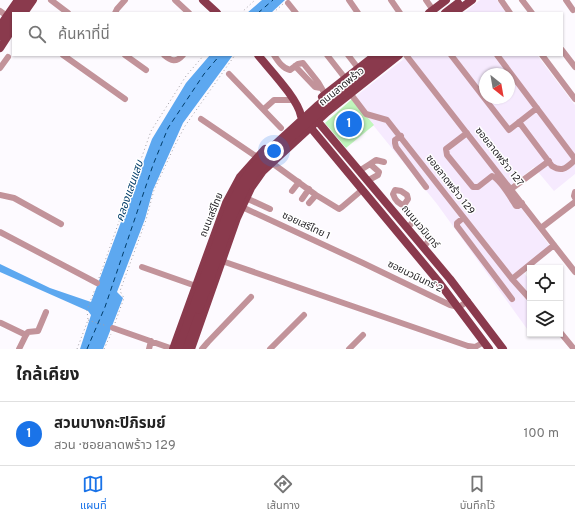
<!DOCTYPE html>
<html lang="th">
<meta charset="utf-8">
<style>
:root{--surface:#fff;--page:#f6f6f6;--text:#222;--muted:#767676;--line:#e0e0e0;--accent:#1a73e8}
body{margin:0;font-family:Overpass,"Noto Sans Thai",sans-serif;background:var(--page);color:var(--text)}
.controls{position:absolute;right:12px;bottom:12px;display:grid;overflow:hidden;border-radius:0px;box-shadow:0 1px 3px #0004}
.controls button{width:36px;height:36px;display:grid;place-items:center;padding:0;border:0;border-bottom:1px solid var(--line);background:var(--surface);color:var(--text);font:20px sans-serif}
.compass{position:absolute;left:479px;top:68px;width:36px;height:36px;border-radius:50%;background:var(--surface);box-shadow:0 1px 3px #0004;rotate:149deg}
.you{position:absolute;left:274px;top:151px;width:14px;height:14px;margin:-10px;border:3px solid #fff;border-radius:50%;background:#1a73e8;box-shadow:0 0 0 6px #1a73e833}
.badge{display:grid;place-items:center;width:26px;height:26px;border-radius:50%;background:var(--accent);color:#fff;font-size:13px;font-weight:700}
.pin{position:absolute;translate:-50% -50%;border:2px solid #fff;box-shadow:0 1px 4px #0006}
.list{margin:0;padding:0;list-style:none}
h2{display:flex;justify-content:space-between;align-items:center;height:52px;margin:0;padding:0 16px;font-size:17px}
h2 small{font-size:13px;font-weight:400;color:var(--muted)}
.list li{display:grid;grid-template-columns:26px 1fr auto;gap:12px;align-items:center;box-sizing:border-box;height:64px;padding:0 16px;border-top:1px solid var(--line)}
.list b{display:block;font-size:15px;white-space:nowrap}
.list p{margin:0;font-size:13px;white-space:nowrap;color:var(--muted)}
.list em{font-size:13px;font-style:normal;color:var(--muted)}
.icon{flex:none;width:22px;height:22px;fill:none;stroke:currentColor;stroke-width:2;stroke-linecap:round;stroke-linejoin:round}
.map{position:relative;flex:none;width:575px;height:349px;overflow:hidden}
.search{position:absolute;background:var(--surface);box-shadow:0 1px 3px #0004;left:12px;right:12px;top:12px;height:44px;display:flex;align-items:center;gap:10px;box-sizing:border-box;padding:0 14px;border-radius:0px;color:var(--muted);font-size:15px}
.sheet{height:116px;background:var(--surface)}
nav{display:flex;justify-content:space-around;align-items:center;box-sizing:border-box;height:56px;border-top:1px solid var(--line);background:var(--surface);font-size:11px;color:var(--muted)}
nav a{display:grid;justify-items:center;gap:2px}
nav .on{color:var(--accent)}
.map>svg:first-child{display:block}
</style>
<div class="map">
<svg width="575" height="349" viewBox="0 0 575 349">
<rect width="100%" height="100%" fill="#fdfaff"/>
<!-- built -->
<path fill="#f6eafe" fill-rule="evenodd" d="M480,0H497L506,13H464Z
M409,55H537L575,105V174L554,191L534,167L507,189L553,250L524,273L530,281V333L437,204L352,99ZM485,74H509V98H485Z"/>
<!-- green -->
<path fill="#c0f6bc" d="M352,99L374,125L346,148L325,123Z"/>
<!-- water -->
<path fill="#5da8f0" d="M262,0H285L271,13H247Z
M210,55H233L183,123L153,190L145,219L117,292L123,298L103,349H80L91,315L88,311L0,272V264L50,288L91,302L152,139L186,83Z"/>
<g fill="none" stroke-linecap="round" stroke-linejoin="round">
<!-- ferry -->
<path stroke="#003c69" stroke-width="1" stroke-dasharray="5 4" stroke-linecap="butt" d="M258,13L273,0
M87,349L105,307L153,165L168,128L204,74L220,55"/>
<!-- path -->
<path stroke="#a4a1a6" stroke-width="1" stroke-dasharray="1 3" stroke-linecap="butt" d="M241,13L255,0
M273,13L283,4
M99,278L151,131L186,76L204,55
M88,320L107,326
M115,323L124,298L120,291L146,220L154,190L175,145L185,126L235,55
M77,349L88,320L87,310L95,289
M104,349L111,334"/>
<!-- minor -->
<path stroke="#c2939a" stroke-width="6" d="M51,0L68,13
M175,0L189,13
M349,0L358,13
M391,0L400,13
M426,0L433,10
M501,0L510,13
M522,0L532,13
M566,0L573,10
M288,3L296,13
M0,11L7,16
M115,13L117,9L125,0
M562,50L575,67
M63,55L125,99
M125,55L146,70
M164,55C171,61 176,63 183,55
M274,55C278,61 282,68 290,70L298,64L303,63L318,82L325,94
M327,55L345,78
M348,55L358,68
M406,55L575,272
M451,55L509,130L537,108
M497,55L575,159
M542,55L575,99
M295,66L315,87L321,88
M0,68L8,57
M229,74L281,128
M350,93L366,114L387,120L512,279L530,299
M264,109L274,100H294
M201,119L257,157
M519,122L552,166C563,173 567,167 575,160
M467,133L446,149L447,155L473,187H478L492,176C500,179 511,198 516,206H518L522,203
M401,136L395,140V143L396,147L426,187
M272,163L316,195L339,209L342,207L362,190
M370,164L376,160L384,162
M359,171L370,164L379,172L378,175L367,181
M511,189L549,161
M292,191L299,182
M575,192L574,196L575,198
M0,195L14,198L61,224
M246,198L270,209
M302,199L309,189
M309,203L316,195
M404,205L408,199L407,195L401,191L395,190L393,194C395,200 398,204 404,205L405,208L415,220
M242,207L363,263L450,305L459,307L468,301
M463,218L457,223V226L512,299
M407,228L415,220L428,238V242L423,247
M541,228L575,202
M0,232L97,283
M222,261L468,346L475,347L484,342
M142,267L196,286
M512,279L554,245
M1,323L26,335
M113,328L173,349
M560,332L574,349
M26,335L28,332L38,331L46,312
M19,349L26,335
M149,349L151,341
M202,349L208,342L251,297
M270,349L304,315
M349,349L363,335"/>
<!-- major -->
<path stroke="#8a3a4d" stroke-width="8" d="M203,0L217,13
M16,13L25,0
M24,13L33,0
M429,13L446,0
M445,13L458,3
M454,13L472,0
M0,26L18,0
M0,36L13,18
M0,48L13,28
M258,55C270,70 298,99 301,116L438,281L489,349
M322,97L373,57
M314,117L450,279L503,349
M173,349L226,203L240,177L265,149
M185,349L199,310
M191,349L237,218L251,188L263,171L327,112L399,55"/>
<!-- major-bridge -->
<path stroke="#8a3a4d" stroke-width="8" d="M199,310L234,213L246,187L254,175L272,155L321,111L391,55
M178,349L228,211L241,184L249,172L269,150L317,106L381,55"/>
</g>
<g text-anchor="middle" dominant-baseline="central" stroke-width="3" stroke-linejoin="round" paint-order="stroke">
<!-- street labels -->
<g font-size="10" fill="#252327" stroke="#fff">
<text transform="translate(342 87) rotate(-39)">ถนนลาดพร้าว</text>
<text transform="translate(499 157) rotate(52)">ซอยลาดพร้าว 127</text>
<text transform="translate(450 185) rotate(52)">ซอยลาดพร้าว 129</text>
<text transform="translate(212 215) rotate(-68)">ถนนเสรีไทย</text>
<text transform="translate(306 226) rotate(25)">ซอยเสรีไทย 1</text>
<text transform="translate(420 227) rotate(50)">ถนนนวมินทร์</text>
<text transform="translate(415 277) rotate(26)">ซอยนวมินทร์ 2</text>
</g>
<!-- water labels -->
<g font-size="11" font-style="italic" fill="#003c69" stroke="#fff">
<text transform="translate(130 191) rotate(-71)">คลองแสนแสบ</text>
</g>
</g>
</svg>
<div class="controls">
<button><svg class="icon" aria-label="locate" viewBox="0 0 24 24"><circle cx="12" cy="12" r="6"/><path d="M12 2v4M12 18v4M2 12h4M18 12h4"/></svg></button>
<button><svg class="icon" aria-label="layers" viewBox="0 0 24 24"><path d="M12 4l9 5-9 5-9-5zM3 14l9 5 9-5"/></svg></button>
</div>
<svg class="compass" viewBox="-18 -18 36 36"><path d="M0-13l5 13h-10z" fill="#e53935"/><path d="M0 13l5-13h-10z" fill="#767676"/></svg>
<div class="you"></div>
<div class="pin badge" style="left:349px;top:124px">1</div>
<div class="search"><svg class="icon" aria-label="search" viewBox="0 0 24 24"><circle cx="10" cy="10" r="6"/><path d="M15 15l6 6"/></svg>ค้นหาที่นี่</div>
</div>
<section class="sheet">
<h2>ใกล้เคียง<small></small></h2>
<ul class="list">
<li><span class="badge">1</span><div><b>สวนบางกะปิภิรมย์</b><p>สวน · ซอยลาดพร้าว 129</p></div><em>100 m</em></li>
</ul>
</section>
<nav>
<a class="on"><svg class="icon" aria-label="map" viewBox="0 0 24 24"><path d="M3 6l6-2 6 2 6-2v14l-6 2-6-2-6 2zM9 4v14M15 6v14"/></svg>แผนที่</a>
<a><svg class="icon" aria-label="directions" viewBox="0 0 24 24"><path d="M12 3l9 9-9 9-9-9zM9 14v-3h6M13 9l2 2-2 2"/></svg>เส้นทาง</a>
<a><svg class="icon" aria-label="saved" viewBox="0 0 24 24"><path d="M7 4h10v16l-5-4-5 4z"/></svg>บันทึกไว้</a>
</nav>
